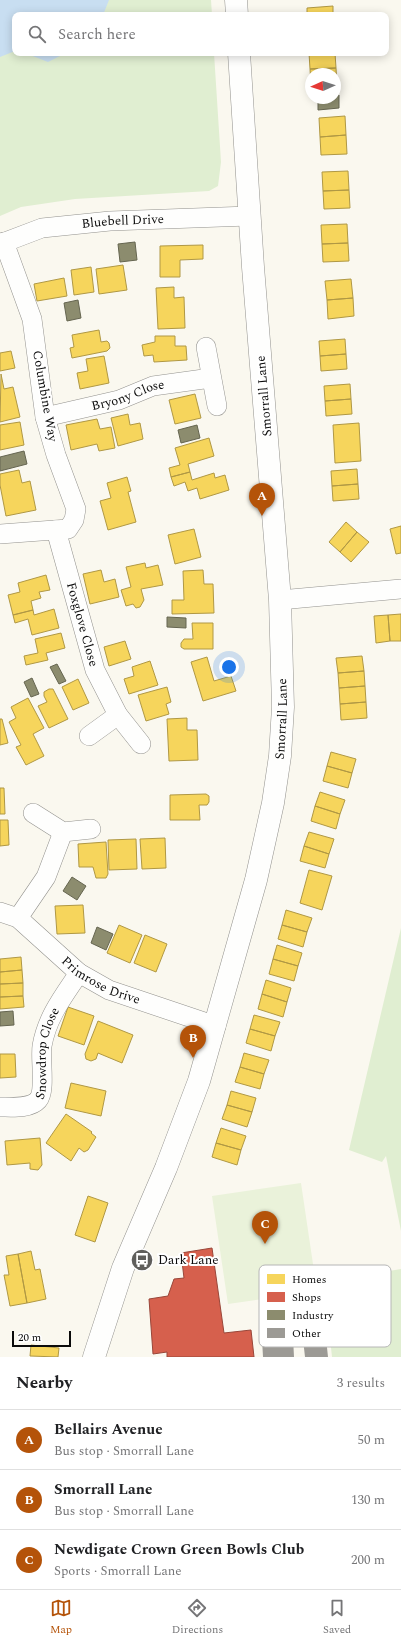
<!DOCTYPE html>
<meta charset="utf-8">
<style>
:root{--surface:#fff;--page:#f6f6f6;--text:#202124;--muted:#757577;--line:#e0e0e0;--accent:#b45309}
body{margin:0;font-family:Spectral,serif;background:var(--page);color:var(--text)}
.compass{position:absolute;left:305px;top:68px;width:36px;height:36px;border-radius:50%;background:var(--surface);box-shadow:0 2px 10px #0003;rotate:267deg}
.scale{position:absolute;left:12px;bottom:10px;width:59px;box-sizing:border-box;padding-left:4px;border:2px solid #0b0b0b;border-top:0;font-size:11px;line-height:14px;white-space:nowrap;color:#0b0b0b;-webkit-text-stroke:3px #fff;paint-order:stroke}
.you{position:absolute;left:229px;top:667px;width:14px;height:14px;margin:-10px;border:3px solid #fff;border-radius:50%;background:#1a73e8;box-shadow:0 0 0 6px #1a73e833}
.badge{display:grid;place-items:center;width:26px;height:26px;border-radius:50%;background:var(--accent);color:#fff;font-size:13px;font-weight:700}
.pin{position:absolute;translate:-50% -33px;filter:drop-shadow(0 1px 2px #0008)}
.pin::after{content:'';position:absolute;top:21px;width:14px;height:12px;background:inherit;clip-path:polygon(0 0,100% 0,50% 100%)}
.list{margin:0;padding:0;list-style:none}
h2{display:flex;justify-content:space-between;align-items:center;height:52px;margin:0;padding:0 16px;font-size:17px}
h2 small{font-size:13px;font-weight:400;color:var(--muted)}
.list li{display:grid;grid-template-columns:26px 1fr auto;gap:12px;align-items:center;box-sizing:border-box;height:60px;padding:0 16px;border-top:1px solid var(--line)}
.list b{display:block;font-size:15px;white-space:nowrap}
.list p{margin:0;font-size:13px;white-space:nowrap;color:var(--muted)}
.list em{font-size:13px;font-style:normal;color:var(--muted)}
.icon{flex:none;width:22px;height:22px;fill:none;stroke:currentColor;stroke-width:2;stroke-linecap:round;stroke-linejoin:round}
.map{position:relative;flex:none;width:401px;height:1357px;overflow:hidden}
.search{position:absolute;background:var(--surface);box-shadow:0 2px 10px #0003;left:12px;right:12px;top:12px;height:44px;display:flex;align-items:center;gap:10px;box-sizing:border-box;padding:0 14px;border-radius:8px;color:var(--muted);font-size:15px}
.sheet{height:232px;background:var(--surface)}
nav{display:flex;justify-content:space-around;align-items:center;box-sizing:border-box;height:56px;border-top:1px solid var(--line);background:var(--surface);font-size:11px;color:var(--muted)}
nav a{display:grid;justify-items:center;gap:2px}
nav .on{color:var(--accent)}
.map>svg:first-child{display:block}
</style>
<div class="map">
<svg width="401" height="1357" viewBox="0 0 401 1357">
<rect width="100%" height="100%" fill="#faf8ef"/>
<!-- green -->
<path fill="#e0eed1" d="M0,0H211L212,15H15V53H214L221,162L218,186L209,191L75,199L21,207L0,216Z
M401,928V1231L386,1156L382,1162L349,1150Z
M401,1269V1357H332L324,1282Z"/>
<!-- pitch -->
<path fill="#eaf2da" d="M301,1183L317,1291L228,1304L212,1196Z"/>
<!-- water -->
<path fill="#c8def1" d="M0,0H109L103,15H15V51L0,57Z
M25,53H66L48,62Z"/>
<!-- homes -->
<path fill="#f6d55c" stroke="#b09844" d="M333,6V15H307V8Z
M309,53H335L336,68L310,69Z
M336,68L337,86H335V74H311V85L310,69Z
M345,116L346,135L320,137L319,118Z
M346,135L347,154L321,155L320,137Z
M348,171L349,190L323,191L322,172Z
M349,190L350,208L324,209L323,191Z
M347,224L348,243L322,244L321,225Z
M348,243L349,261L323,262L322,244Z
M203,245V259L180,260V277H160V246Z
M123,265L127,290L99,294L96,269Z
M91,267L94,292L74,295L71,270Z
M64,278L67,296L37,301L34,284Z
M351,279L353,298L327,300L325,281Z
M174,287V298L184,297L185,328L158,329L156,288Z
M353,298L354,316L328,319L327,300Z
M99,330L101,342L107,341L109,343L110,348L107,351L72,358L70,348L74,347L72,335Z
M155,336H175V346H186L187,360L154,362L153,355L144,356L142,345L155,342Z
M345,339L346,354L320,356L319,341Z
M11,351L15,368L0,371V353Z
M346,354L347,369L321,371L320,356Z
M104,356L109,383L80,389L77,373L88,371L86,359Z
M1,374L4,389L13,387L20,417L0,422Z
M350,384L351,399L325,401L324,386Z
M195,394L201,418L175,424L169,400Z
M351,399L352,414L326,416L325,401Z
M128,414L130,425L140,423L143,439L118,446L111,418Z
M97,419L100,429L111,427L115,448L99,451L97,444L71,450L66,425Z
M20,422L24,445L0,450V425Z
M359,423L361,461L335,463L333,425Z
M209,438L214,456L188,464L190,472L171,477L169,468L180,465L175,448Z
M357,469L358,484L332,486L331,471Z
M19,470L22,483L30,481L36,510L6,516L0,485V474Z
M190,472L192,480L214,473L215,478L225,475L229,490L200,499L197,488L188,491L185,482L174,486L171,477Z
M127,477L131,491L128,492L136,522L108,530L100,501L111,498L107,483Z
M358,484L359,499L333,501L332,486Z
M346,522L357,532L340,552L329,542Z
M401,526V553L396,554L390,529Z
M194,529L201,557L175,564L168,535Z
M357,532L369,542L351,562L340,552Z
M145,563L146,568L158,565L163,585L141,589L144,600L140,607L136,608L133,604L126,606L121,590L131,587L126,567Z
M101,570L104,582L115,579L119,597L90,604L83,574Z
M203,570L204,584H213L214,613L172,614V600H184L183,571Z
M46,575L50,590L39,592L41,598L31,601L33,610L13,615L8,595L20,592L18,583Z
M54,609L59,628L32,635L28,619L15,623L13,615L33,610L34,615Z
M401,614V641H390L388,615Z
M388,615L390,641L376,643L374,616Z
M192,623H213V649H184L181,647V643L184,639H193Z
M61,633L65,648L46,653L48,660L26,665L24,656L38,653L35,639Z
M125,641L131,659L109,666L104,647Z
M362,656L364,671L338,673L336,658Z
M207,657L214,681L231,676L236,691L203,701L191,662Z
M150,661L158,685L129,694L124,679L134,676L132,667Z
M364,671L365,686L339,688L338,673Z
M78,679L89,703L73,710L62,687Z
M365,686L366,702L340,704L339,688Z
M167,687L171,702L166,704L169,714L146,721L138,695Z
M49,689H53L68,719L49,728L38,706L47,702L44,696V692Z
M28,698L44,728L33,734L44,756L26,765L16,747L21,745L9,722L16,718L11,707Z
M366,702L367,718L341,720L340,704Z
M187,718V730H197L198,760L169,761L167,719Z
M0,719H2L8,743L0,745Z
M331,752L356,759L352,773L327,766Z
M327,766L352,773L348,788L323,781Z
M0,788H4L5,814H0Z
M320,792L345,800L340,814L315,806Z
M206,794L209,796V802L207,805H199L200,820H170V795Z
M315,806L340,814L336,829L311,821Z
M0,820H8L9,845L0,846Z
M309,832L334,839L329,854L304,846Z
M165,838L166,868L142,869L140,839Z
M136,839L137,869L109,870L108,840Z
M106,842L108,874L106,878H96L93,867H79L78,844Z
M304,846L329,854L325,868L300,861Z
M309,870L332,876L322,910L300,903Z
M83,905L85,933L57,934L55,906Z
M286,910L312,918L307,932L282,925Z
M119,925L142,935L130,963L107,953Z
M282,925L307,932L303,947L278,939Z
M145,935L167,944L156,972L134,963Z
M277,945L302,953L298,966L273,959Z
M21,957L22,970L0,972V959Z
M273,959L298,966L294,981L269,974Z
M22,970L23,983L0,984V972Z
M266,980L291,988L287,1002L262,994Z
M23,983V996L0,997V984Z
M262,994L287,1002L283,1017L258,1009Z
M23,996L24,1007L0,1009V997Z
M68,1007L94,1016L84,1045L58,1036Z
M254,1015L280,1022L275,1036L250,1029Z
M98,1021L133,1035L122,1063L98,1053L96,1059L91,1061L86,1059L85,1054Z
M250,1029L275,1036L271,1051L246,1043Z
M244,1053L269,1060L264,1074L240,1067Z
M0,1054H15L16,1077L0,1078Z
M240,1067L264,1074L260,1089L235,1082Z
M71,1083L106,1091L101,1116L65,1108Z
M231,1091L256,1098L252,1112L227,1105Z
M227,1105L252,1112L247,1127L222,1119Z
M66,1114L92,1132L91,1133L96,1137L88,1150L84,1152L79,1148L71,1161L46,1143Z
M221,1128L246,1136L241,1150L216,1143Z
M40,1138L42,1165L38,1170L30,1169V1163L7,1165L5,1141Z
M216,1143L241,1150L237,1165L212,1157Z
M88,1196L108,1203L95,1242L75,1235Z
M31,1251L35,1270L40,1269L46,1299L27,1303L18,1254Z
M18,1254L27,1303L10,1306L4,1275H9L6,1256Z
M31,1345L59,1348L58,1357L30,1356Z"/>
<!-- shops -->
<path fill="#d6604d" stroke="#994639" d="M212,1248L224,1333L251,1330L254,1357H167V1352L153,1354L149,1299L168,1296L174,1279L184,1278L181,1253Z"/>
<!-- industry -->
<path fill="#8c8c6e" stroke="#656550" d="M335,95H339V108L318,110V98H335Z
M135,242L137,260L120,262L118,244Z
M78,300L81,318L67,321L64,303Z
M197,425L200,438L181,443L178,430Z
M24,451L27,464L0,471V457Z
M167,617L186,618V628L167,627Z
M57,664L66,681L59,684L50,667Z
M32,678L39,694L31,697L24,682Z
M72,877L86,886L77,900L63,891Z
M97,927L113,934L106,950L91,943Z
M13,1011L14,1025L0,1026V1012Z"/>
<!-- building -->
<path fill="#9c9a95" d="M324,1319L328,1357H305L301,1321Z
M293,1337L294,1357H263L262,1339Z"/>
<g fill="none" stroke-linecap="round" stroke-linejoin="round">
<!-- minor casing -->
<g stroke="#93928e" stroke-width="20">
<g id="minor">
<path id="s1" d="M0,244L42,228L110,221L249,216"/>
<path d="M206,347L217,406"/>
<path id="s2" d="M45,417L119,400L153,386L211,378"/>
<path id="s3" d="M56,530L95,670L118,715L141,744"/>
<path d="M0,534L68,529L74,520L76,509L56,455L45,417L32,319L4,242"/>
<path d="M280,600L401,589"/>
<path d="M89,736L118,715"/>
<path d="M33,813L63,832L91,829"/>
<path id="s4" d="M0,912L18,918L79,973L109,990L216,1026"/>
<path d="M18,918L46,877L63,832"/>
<path id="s5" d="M0,1107C11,1107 30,1109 38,1100C46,1091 40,1059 42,1046C47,1017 63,997 79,973"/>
</g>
</g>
<!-- tertiary casing -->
<g stroke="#93928e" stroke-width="23">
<g id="tertiary">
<path d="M236,0L237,15"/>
<path id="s6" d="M94,1357L123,1268L166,1168L199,1081L256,880L273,803L280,756L283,707L280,600L253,267L239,53"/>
</g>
</g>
<!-- minor -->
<use href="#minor" stroke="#fefefd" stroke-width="19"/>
<!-- tertiary -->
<use href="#tertiary" stroke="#fefefd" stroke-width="22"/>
</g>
<!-- icons -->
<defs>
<g id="bus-disc" transform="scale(1.15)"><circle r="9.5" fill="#5f5e5b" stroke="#fff"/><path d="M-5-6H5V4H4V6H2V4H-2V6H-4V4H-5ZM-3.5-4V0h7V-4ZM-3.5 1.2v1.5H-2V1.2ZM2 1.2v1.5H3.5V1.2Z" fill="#fff"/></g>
</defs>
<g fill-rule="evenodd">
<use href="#bus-disc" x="142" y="1260"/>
</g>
<g text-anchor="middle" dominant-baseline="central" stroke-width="4" stroke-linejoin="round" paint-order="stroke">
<!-- street labels -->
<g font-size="13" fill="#0b0b0b" stroke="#fff">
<text stroke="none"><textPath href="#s1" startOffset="126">Bluebell Drive</textPath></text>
<text transform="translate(45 396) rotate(80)">Columbine Way</text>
<text stroke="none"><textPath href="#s2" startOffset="86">Bryony Close</textPath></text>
<text transform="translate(264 396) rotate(-95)">Smorrall Lane</text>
<text stroke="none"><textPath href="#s3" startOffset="98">Foxglove Close</textPath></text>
<text stroke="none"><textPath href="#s6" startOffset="668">Smorrall Lane</textPath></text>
<text stroke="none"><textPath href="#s4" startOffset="124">Primrose Drive</textPath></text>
<text stroke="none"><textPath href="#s5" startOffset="88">Snowdrop Close</textPath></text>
</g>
<!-- poi labels -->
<g font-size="13" fill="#0b0b0b" stroke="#fff" text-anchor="start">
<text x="158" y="1260">Dark Lane</text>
</g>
</g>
<!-- legend -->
<rect x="259" y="1265" width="132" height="82" rx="6" fill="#fff" stroke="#b6b6b6" stroke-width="1"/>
<rect x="267" y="1274" width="18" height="10" fill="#f6d55c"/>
<rect x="267" y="1292" width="18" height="10" fill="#d6604d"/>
<rect x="267" y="1310" width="18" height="10" fill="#8c8c6e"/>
<rect x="267" y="1328" width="18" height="10" fill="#9c9a95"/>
<g font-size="11" fill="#0b0b0b">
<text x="292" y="1283">Homes</text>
<text x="292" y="1301">Shops</text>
<text x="292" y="1319">Industry</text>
<text x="292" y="1337">Other</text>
</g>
</svg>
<svg class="compass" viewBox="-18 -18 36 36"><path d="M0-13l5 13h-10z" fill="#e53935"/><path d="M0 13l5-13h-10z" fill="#757577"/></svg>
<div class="scale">20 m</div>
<div class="you"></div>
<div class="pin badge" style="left:262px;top:516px">A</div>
<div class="pin badge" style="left:193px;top:1058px">B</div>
<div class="pin badge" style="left:265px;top:1244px">C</div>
<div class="search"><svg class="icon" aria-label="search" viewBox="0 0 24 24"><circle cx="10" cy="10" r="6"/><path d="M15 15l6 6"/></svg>Search here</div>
</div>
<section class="sheet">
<h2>Nearby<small>3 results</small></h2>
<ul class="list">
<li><span class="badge">A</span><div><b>Bellairs Avenue</b><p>Bus stop · Smorrall Lane</p></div><em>50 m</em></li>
<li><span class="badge">B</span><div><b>Smorrall Lane</b><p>Bus stop · Smorrall Lane</p></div><em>130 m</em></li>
<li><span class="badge">C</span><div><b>Newdigate Crown Green Bowls Club</b><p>Sports · Smorrall Lane</p></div><em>200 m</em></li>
</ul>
</section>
<nav>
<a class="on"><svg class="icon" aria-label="map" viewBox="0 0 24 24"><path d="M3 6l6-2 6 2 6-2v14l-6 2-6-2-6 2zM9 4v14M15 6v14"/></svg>Map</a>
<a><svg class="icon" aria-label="directions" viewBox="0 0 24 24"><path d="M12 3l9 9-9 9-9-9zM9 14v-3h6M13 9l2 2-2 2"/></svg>Directions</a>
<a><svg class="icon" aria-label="saved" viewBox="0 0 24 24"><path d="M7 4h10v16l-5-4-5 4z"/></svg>Saved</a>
</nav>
